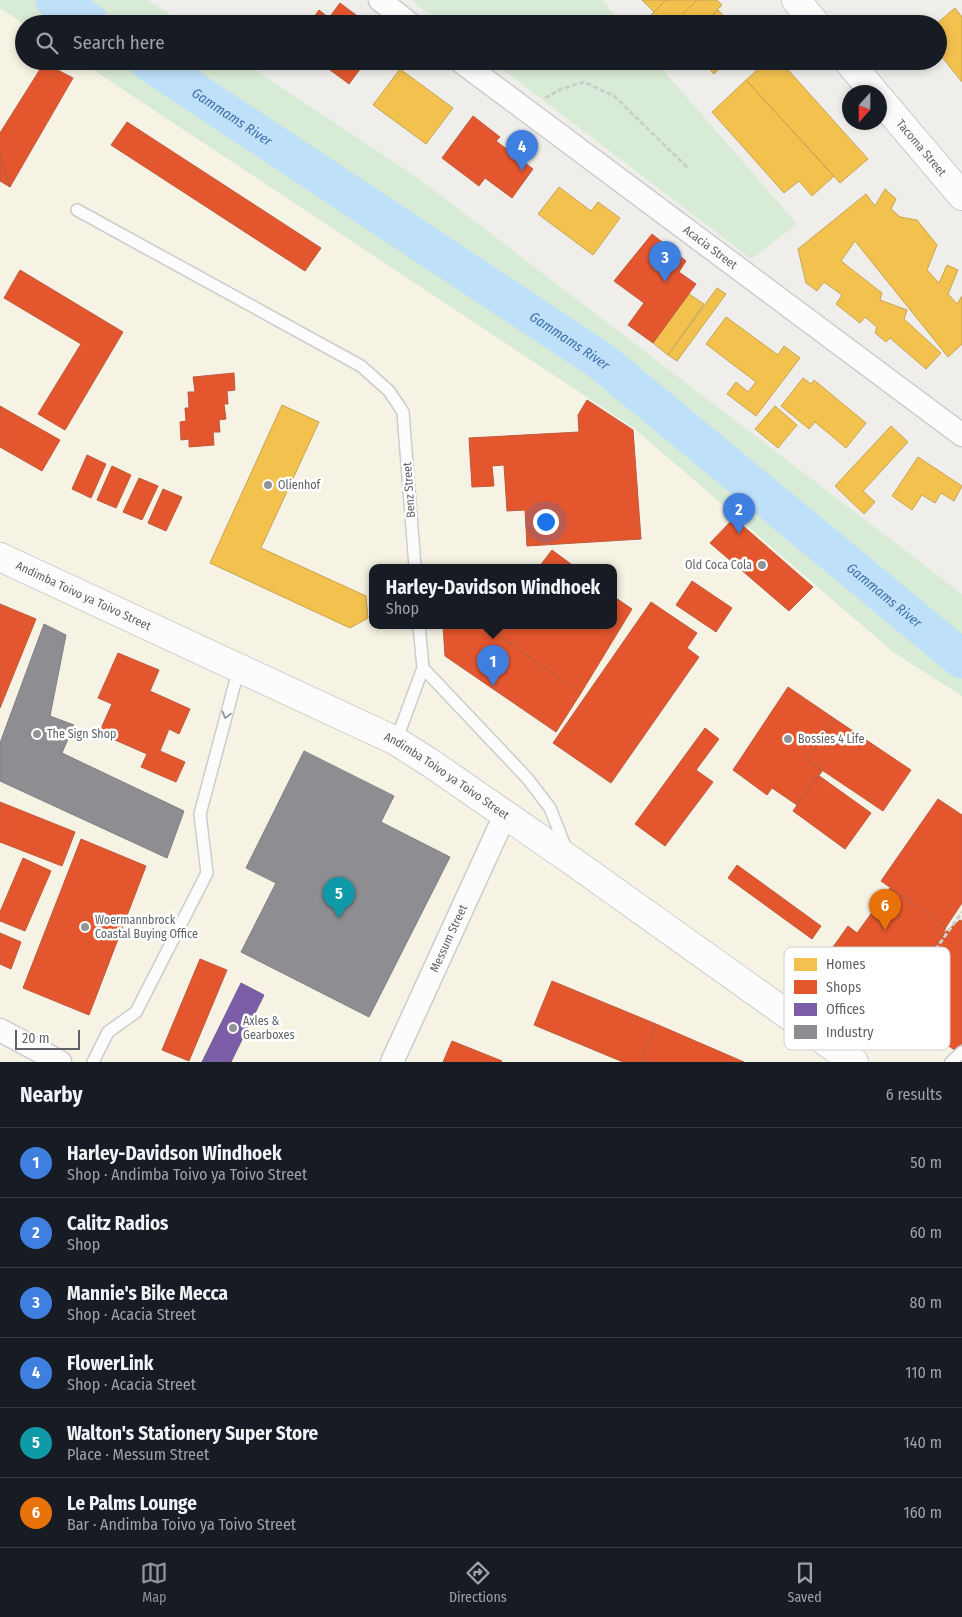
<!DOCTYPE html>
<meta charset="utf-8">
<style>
:root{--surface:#171b24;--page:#242831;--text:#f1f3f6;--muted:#9ea1a6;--line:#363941;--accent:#919496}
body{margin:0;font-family:"Fira Sans Condensed",sans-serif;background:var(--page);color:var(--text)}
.compass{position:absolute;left:842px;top:85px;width:45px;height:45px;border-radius:50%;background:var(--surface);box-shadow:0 2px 8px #0003;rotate:201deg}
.scale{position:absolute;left:15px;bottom:12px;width:65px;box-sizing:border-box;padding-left:5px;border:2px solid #5f6368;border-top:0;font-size:14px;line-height:18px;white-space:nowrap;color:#5f6368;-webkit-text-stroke:4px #fff;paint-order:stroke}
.you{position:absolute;left:545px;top:521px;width:18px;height:18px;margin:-12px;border:4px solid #fff;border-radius:50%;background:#1a73e8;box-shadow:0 0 0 8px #1a73e833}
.badge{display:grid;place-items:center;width:32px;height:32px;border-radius:50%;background:var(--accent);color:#fff;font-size:16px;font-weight:700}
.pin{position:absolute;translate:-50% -41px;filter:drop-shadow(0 1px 2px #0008)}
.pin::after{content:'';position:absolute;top:26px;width:18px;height:15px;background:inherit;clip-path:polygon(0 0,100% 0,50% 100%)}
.popup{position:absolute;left:369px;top:564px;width:248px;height:65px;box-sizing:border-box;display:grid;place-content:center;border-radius:10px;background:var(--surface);filter:drop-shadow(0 1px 4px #0005);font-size:16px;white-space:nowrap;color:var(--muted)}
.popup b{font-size:19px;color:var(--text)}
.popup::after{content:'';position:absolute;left:50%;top:100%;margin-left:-10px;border:10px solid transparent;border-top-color:var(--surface)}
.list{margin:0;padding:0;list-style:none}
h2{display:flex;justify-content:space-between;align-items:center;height:65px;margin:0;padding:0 20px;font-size:21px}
h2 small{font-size:16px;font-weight:400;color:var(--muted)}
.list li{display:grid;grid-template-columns:32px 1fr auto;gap:15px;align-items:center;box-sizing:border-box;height:70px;padding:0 20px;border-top:1px solid var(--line)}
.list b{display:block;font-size:19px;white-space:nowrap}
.list p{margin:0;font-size:16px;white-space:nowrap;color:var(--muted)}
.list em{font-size:16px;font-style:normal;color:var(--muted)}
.icon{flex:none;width:28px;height:28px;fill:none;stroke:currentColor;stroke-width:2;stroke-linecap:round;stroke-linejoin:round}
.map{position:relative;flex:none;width:962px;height:1062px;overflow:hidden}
.search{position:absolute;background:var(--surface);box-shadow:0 2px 8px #0003;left:15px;right:15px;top:15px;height:55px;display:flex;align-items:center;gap:12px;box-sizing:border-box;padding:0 18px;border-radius:28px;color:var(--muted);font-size:19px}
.sheet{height:485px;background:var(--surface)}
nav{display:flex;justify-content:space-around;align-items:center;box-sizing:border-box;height:70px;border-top:1px solid var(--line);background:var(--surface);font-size:14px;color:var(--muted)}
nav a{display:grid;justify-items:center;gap:2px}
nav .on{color:var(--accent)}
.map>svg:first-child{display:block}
</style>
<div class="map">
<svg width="962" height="1062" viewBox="0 0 962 1062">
<rect width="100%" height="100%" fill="#efeeea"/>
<!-- commercial -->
<path fill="#f7f3e4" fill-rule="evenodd" d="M0,8L24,24V61H80L635,429L893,652L962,696V1062H0ZM373,567H613V625H373Z"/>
<!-- green -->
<path fill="#d8ebd6" d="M0,0H148L184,24H24L0,8Z
M411,0H602L622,24H442Z
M80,61H241L418,178L962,594V696L893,652L635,429Z
M492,61H655L797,224L751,259Z"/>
<!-- homes -->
<path fill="#f2c14e" stroke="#c6a556" d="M642,0H666L654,12Z
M666,0H697L673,24H658L650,16Z
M697,0H717L722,5L704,24H673Z
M955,8L962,17V82L938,52V24H936Z
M718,10L732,24H704Z
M702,61H727L714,74Z
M767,61H780L868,159L840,183L746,80Z
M400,69L453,108L426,144L373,105Z
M746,80L834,176L812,196L799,181L784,193L712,112Z
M559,187L591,211L598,202L620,218L593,255L538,214Z
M885,189L896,199L891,209L900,217L917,220L937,245L927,270L939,283L947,265L958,270L948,294L957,304L962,296V344L948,357L855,241L841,261L882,293L880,300L907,310L904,319L941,353L926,369L890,338L886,342L875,333L877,327L865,317L860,323L836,304L842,295L824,282L817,291L806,283L798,249L866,194L875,206Z
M717,288L726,294L677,361L668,355Z
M689,294L704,304L668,355L653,343Z
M726,317L778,355L784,346L800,358L756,416L727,394L736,382L748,392L756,382L706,344Z
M803,378L811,384L814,380L866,423L846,448L815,422L809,429L781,406Z
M282,405L319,422L261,548L366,596L368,618L350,628L210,563Z
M775,406L797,425L778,448L755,429Z
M891,426L908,442L863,491L875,502L864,514L835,486Z
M918,457L962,486L954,501L941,493L935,503L922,495L912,510L892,496Z"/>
<!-- shops -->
<path fill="#e4572e" stroke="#bc5b3f" d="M340,3L368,24H309L319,10L329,18Z
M318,61H366L349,84Z
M44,63L73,78L10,187L0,156V133Z
M473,116L500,137L496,141L533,169L512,198L485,178L479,186L442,158Z
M127,122L321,248L305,271L111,145Z
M0,156L10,187L0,181Z
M652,234L686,261L679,272L696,284L653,343L628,325L644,303L614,281Z
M20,270L123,332L65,430L38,414L81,344L4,298Z
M234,373L235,390L227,391L228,404H224L226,419L219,420L220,432H213L214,445L189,447V439L181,440L180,422L186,421L185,408H189L188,392H195L193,377Z
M587,400L633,430L641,539L527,546L525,510L507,511L504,465L492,466L494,486L472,487L469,438L579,432L578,415Z
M0,406L60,440L42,471L0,447Z
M87,455L106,464L91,498L72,489Z
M112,466L131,475L116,508L97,500Z
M139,478L158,486L142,520L123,512Z
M163,489L182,497L166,531L148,523Z
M734,518L813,587L789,611L710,543Z
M552,550L575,567H539Z
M692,581L732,608L716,632L676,605Z
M613,596L632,609L581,693L483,625H613Z
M651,602L697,633L687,648L699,657L611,783L553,743Z
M0,604L36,619L0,708Z
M443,625H483L581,693L556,732L445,656Z
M118,653L159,670L150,691L190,709L179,734L169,729L160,751L185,762L176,782L141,767L147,754L99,733L112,704L98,698Z
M788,687L835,719L807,760L823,770L797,805L772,788L767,795L733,770Z
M835,719L911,770L883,811L807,760Z
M705,728L719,739L696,770L713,782L665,846L635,824Z
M818,775L871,813L845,849L793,811Z
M938,799L962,815V903L946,927L881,881Z
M0,802L75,832L62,866L0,842Z
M81,839L146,866L89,1015L23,988Z
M23,858L51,871L25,931L0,921V912Z
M737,865L821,926L812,939L728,878Z
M890,888L946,927L942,937L899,997L833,947L848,926L857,933Z
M960,920L962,921V1043L956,1051L936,1037L945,1025L918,1004L933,985L917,972L943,934Z
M0,933L21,942L11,969L0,964Z
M200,959L227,970L189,1061L162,1050Z
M552,981L656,1024L641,1062H623L534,1025Z
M656,1024L744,1062H641Z
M452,1041L502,1061L501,1062H443Z"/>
<!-- offices -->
<path fill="#7b5ea7" stroke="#736094" d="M241,983L264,995L231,1062H202Z"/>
<!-- industry -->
<path fill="#8d8d92" stroke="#7f8085" d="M44,624L66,635L50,716L74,725L62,753L184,811L167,858L0,781V743Z
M304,751L394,796L381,822L450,857L369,1017L241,952L276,883L246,868Z"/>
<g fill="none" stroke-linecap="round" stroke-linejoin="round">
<!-- river -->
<g stroke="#bfe0f9" stroke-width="39">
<path d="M55,0L91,24"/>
<path id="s1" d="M148,61L601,361L962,659"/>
</g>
<!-- service casing -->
<g stroke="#cbcccc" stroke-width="14">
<path id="service" d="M77,210L361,366L389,391L403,412L415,567
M423,668L527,778L550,808L567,851
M396,741L423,668L419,625
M93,1062L108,1032L136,1012L207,873L200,814L239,668
M951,1062L962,1052"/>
</g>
<!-- minor casing -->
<g stroke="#cbcccc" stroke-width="25">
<g id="minor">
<path d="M380,0L410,24"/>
<path id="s2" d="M460,61L962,435"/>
<path d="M0,1030L60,1062"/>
<path id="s3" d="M392,1062L505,815"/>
</g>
</g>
<!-- tertiary casing -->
<g stroke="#cbcccc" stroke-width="30">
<g id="tertiary">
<path d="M796,0L816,24"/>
<path d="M848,61L874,92"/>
<path id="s4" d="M880,99L962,196"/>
<path id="s5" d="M0,557L396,741L432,764L575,863L854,1062"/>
</g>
</g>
<!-- path -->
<path stroke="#cacfcc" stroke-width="3" stroke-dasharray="5 2.5" stroke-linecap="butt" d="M545,98L561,89L584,82L614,96L689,169
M891,1006L894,1008L962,912"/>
<!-- service -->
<use href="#service" stroke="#fdfcfc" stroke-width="11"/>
<!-- minor -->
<use href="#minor" stroke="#fdfcfc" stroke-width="22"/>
<!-- tertiary -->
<use href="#tertiary" stroke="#fdfcfc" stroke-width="28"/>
</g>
<!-- one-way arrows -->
<defs><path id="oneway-chevron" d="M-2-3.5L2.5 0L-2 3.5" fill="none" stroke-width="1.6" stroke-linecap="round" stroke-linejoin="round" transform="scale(1.25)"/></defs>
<use stroke="#96999c" href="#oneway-chevron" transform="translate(226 715) rotate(105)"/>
<!-- markers -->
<g fill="#919496" stroke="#fff" stroke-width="2">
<circle cx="268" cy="485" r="5"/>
<circle cx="762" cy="565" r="5"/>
<circle cx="37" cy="734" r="5"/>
<circle cx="788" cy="739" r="5"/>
<circle cx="85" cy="927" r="5"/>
<circle cx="233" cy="1028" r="5"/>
</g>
<g text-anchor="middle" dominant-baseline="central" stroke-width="5" stroke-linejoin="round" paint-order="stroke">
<!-- street labels -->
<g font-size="12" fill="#5f6368" stroke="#fff">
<text stroke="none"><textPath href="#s4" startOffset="64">Tacoma Street</textPath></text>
<text stroke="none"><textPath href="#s2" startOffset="312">Acacia Street</textPath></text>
<text transform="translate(409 490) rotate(-94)">Benz Street</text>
<text stroke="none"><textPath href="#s5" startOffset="92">Andimba Toivo ya Toivo Street</textPath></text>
<text stroke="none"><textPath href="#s5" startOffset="498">Andimba Toivo ya Toivo Street</textPath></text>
<text stroke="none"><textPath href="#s3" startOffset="136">Messum Street</textPath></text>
</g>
<!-- poi labels -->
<g font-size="12" fill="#5f6368" stroke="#fff" text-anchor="start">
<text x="278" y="485">Olienhof</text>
<text x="752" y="565" text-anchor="end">Old Coca Cola</text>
<text x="47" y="734">The Sign Shop</text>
<text x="798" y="739">Bossies 4 Life</text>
<text x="95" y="920">Woermannbrock<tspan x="95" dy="14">Coastal Buying Office</tspan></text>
<text x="243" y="1021">Axles &amp;<tspan x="243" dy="14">Gearboxes</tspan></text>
</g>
<!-- water labels -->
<g font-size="14" font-style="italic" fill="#4174aa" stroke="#fff">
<text stroke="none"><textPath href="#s1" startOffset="101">Gammams River</textPath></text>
<text stroke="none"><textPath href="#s1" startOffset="506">Gammams River</textPath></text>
<text stroke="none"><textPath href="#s1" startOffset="911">Gammams River</textPath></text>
</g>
</g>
<!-- legend -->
<rect x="784" y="947" width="166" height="103" rx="8" fill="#fff" stroke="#cfd0d2" stroke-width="1"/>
<rect x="794" y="958" width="23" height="13" fill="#f2c14e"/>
<rect x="794" y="980" width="23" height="14" fill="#e4572e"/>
<rect x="794" y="1003" width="23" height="13" fill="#7b5ea7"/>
<rect x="794" y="1025" width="23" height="14" fill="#8d8d92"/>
<g font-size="14" fill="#5f6368">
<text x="826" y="969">Homes</text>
<text x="826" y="992">Shops</text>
<text x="826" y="1014">Offices</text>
<text x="826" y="1037">Industry</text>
</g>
</svg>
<svg class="compass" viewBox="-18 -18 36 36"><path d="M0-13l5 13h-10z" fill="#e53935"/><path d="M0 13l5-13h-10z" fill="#9ea1a6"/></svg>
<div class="scale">20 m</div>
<div class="you"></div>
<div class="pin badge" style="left:493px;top:686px;background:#3f7fe0">1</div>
<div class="popup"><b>Harley-Davidson Windhoek</b>Shop</div>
<div class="pin badge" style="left:739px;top:534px;background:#3f7fe0">2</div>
<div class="pin badge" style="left:665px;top:282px;background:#3f7fe0">3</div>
<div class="pin badge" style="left:522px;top:171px;background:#3f7fe0">4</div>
<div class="pin badge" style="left:339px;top:918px;background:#0f9aa8">5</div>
<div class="pin badge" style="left:885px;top:930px;background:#e8710a">6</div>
<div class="search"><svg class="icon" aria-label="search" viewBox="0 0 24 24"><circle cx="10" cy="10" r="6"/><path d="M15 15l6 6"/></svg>Search here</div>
</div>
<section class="sheet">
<h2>Nearby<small>6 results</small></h2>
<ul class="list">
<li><span class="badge" style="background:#3f7fe0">1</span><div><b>Harley-Davidson Windhoek</b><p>Shop · Andimba Toivo ya Toivo Street</p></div><em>50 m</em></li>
<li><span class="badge" style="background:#3f7fe0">2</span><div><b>Calitz Radios</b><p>Shop</p></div><em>60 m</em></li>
<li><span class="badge" style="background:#3f7fe0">3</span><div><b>Mannie's Bike Mecca</b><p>Shop · Acacia Street</p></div><em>80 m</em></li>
<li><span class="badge" style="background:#3f7fe0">4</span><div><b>FlowerLink</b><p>Shop · Acacia Street</p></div><em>110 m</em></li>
<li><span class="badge" style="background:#0f9aa8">5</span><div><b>Walton's Stationery Super Store</b><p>Place · Messum Street</p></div><em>140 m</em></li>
<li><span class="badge" style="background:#e8710a">6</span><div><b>Le Palms Lounge</b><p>Bar · Andimba Toivo ya Toivo Street</p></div><em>160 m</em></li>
</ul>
</section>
<nav>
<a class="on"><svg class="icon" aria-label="map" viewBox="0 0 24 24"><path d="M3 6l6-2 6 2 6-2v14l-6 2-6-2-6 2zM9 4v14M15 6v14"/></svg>Map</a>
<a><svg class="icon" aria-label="directions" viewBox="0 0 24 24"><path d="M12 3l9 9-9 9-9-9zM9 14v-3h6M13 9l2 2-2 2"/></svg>Directions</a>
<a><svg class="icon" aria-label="saved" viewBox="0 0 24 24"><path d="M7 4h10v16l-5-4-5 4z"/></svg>Saved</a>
</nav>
